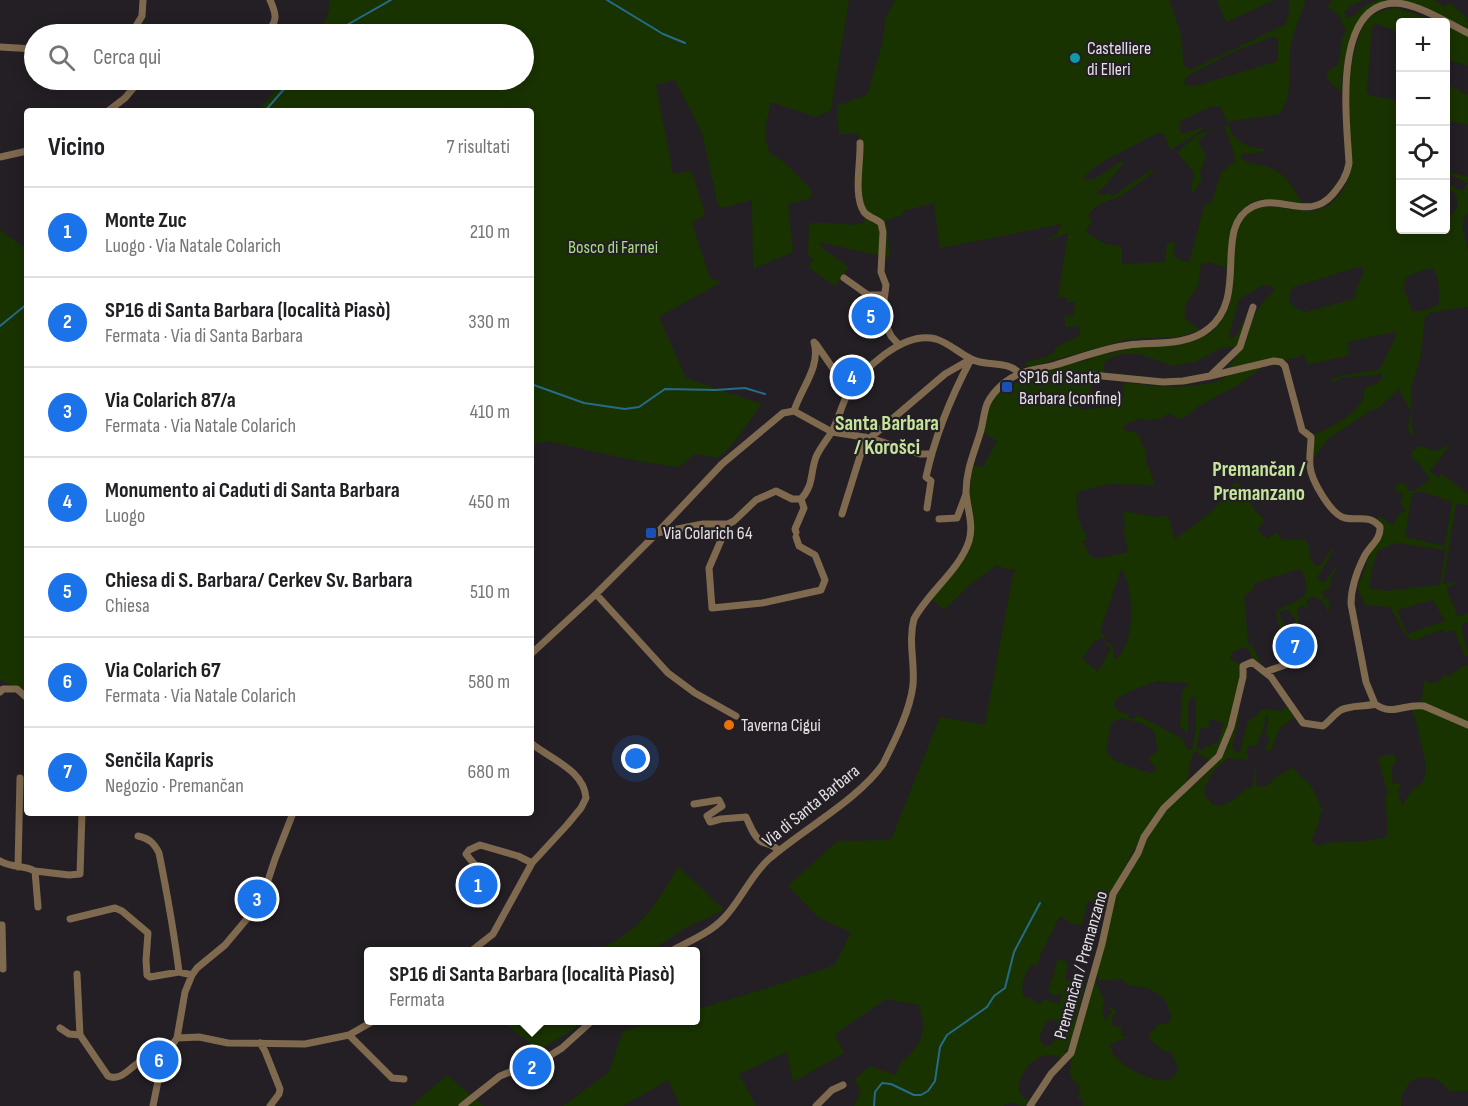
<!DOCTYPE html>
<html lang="it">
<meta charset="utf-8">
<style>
:root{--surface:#fff;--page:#f2f2f2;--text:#202124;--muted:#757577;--line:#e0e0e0;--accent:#1a73e8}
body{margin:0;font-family:"Sofia Sans Condensed",sans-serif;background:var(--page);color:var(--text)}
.controls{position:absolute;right:18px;top:18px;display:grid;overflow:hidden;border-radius:6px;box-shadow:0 3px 15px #0003}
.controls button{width:54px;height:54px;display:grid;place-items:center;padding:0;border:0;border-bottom:2px solid var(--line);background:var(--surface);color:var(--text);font:30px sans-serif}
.you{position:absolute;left:636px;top:759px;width:21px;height:21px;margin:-15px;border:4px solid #fff;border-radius:50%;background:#1a73e8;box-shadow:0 0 0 9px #1a73e833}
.badge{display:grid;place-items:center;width:39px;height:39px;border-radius:50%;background:var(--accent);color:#fff;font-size:20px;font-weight:700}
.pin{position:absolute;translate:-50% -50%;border:3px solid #fff;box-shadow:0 2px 6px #0006}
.popup{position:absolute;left:364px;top:947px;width:336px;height:78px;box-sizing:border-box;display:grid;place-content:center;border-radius:6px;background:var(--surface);filter:drop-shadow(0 2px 4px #0005);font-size:20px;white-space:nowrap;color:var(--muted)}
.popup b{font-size:22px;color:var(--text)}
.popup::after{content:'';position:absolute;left:50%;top:100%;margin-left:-12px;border:12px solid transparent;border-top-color:var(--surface)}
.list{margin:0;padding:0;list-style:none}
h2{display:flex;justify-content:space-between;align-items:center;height:78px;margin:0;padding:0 24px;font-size:26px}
h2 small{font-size:20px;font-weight:400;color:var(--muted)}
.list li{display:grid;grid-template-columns:39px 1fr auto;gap:18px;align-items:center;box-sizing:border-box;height:90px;padding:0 24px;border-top:2px solid var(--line)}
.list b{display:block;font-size:22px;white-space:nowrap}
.list p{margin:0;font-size:20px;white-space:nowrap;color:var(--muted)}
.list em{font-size:20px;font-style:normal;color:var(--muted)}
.icon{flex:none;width:33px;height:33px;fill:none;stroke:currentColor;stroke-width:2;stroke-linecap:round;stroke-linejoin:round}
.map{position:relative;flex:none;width:1468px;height:1106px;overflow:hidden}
.search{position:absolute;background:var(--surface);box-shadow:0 3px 15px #0003;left:24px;top:24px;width:510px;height:66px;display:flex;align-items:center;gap:15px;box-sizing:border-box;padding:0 21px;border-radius:33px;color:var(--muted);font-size:22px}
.panel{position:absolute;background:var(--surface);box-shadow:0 3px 15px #0003;left:24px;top:108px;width:510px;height:708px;border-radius:6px}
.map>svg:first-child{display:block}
</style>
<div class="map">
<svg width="1468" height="1106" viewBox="0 0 1468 1106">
<rect width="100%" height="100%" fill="#231f24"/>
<!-- green -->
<path fill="#193300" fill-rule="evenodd" d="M329,0H849L831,110L816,117L771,102L765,128L766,141L770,153L784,162L811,189L812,198L788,204L793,252L753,269L752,200L722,208L718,205L702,133L675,80L656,85L673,174L692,171L705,214L692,223L710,278L721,282L659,317L686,378L762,404C748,421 735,446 718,458L695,454L679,467L642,462L547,441L531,445V111H258L277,89L270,80H524V34H309C323,25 331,18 329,0Z
M895,0H1169L1180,30L1184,66L1190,70L1286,24L1289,12V0H1306C1301,14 1294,30 1291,45C1287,66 1295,97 1279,114L1227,122L1220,106L1209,107L1181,121L1179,129L1183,134L1207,126L1192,137L1170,150L1164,134L1157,133L1097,165L1082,179C1096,184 1110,166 1123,161L1124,163L1105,186L1098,191L1097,194L1101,195L1108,193L1113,196L1152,169L1154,171C1144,179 1134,187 1123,194C1108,204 1100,198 1088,216L1092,220L1086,232L1105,244L1122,247V264L1165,262L1167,243L1175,242L1173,256L1189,263L1204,207L1206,204L1212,202L1221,173L1236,160L1228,135L1223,126H1229C1231,140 1251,149 1264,149L1265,151L1256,153H1243L1241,159C1251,165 1263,164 1273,169C1287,175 1296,192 1303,205C1293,203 1282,199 1271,199C1230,198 1229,237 1228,268L1209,262L1201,264C1200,270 1200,278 1198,284C1193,298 1180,305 1186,320L1200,330L1178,337L1128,339L1026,368L1025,363L1053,354C1057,342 1071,342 1080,335V330L1077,326L1065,327V316L1073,317L1075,302H1067V298L1058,297L1068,233L1041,243L1057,234L1062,224L940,248L934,203L903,211V215L886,220L890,258L820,242L822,248L849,267L835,286L808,267L813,259L808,255L809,224C829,220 845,228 865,223L854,181L859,134H839L837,106L867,95L882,44L886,17ZM1271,37H1275L1278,39V61L1195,86H1186L1184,82L1189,75L1231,53Z
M1217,0H1274L1226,22Z
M1333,0H1364L1352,5L1344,12L1347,18L1352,17L1369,3L1378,0H1434L1446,7L1448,2L1468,18L1465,21L1468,22V30C1453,24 1400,1 1389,2C1350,3 1343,63 1341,93L1326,77L1329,70C1344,66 1339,50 1342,39C1343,36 1345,33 1346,30L1341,21L1340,16L1327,6Z
M1397,8L1438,22H1400V32L1376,24L1372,27L1367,91L1369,95C1379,98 1390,98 1400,101V230H1446V213L1451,215L1455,212C1460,201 1457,192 1446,187V183L1462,191L1468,183L1446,173V171L1468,177V212L1464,219L1463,229L1468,251V307L1432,312L1425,317L1421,355L1411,387L1412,428L1416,436L1410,433L1408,428L1411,412L1399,389L1376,410H1372L1329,438L1312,460V435C1328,430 1368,409 1364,390L1366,387C1373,385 1380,384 1383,376L1381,373L1376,375L1342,378L1332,382V378L1380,369L1396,336L1395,332L1347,342L1350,355L1311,364H1307L1304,355L1264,366L1240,384L1197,407L1187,416L1178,419L1169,413L1162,418L1145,421L1142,418L1125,424L1124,430L1134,432L1141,437V443L1146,451V461L1154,481L1153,485L1109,484L1077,492C1075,508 1079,526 1088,539L1082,541L1090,556L1096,559L1128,552L1125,534L1122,530L1125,529L1123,511L1157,517L1168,516L1175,539C1189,529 1204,519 1217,506C1225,497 1227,487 1238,482C1245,496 1252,509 1264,519L1263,523L1257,529L1267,539L1276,533L1283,540H1305L1309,546L1311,560L1316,566H1320L1330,551L1335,548L1317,578L1324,583L1336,567L1337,568L1332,576L1329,589L1322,592L1325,599L1328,598L1330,610L1327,611L1323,601L1312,596L1307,600L1308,610L1303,605L1297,609L1300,631L1306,635L1304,637L1297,631L1295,619L1288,609L1279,612L1284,627L1280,628L1276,611L1304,597L1307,588L1303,571L1299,569C1285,574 1267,578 1254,584L1253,590L1244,596L1248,644L1249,647L1251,645L1249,627L1253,647L1260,662L1259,663L1252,657L1249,650L1244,647L1233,652L1230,659L1243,666L1238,671C1246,690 1224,746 1210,761L1195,751L1191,760L1187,783C1147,814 1128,863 1104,906L1088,901L1082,924L1080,925L1071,923L1060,916L1040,956L1037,967L1034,964L1031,965C1025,976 1019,985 1024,997L1032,999L1039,1005L1044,999L1059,1004L1062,995L1058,994L1056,996L1048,992L1058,959L1068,962L1065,980L1075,981L1080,977L1085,982L1071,1041L1063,1057L1061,1059C1035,1039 1001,1096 1030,1100L1026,1105L1021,1106L1011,1102L1003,1106H854L861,1091L854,1080L870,1066L895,1075L902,1061L909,1056L920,1041L924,1025L919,1005L886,999L835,1034L844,1053L793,1082L787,1052L739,1074L756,1106H680L668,1080L623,1106H563L609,1072L623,1031L659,1021L696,1020V1010L774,986L835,965L851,932L819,918L788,886L837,841L891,840L940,717L985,725L1013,574L1017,569L1008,570L997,565L973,582L944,610L932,599L964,557L971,508L970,493L972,465L983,467L997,441L983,432C992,387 1002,385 1044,375V370L1085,361L1106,352L1108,354C1115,352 1122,349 1129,348C1153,344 1179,350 1201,338C1259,309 1213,235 1251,211C1280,194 1318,235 1345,186C1357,164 1345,127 1346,101C1347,84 1356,31 1368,19C1376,11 1387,9 1397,8ZM1359,267L1362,268L1364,273L1357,286L1355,297L1350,300L1305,312L1296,308L1290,303L1289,296L1293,287ZM1433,268C1439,279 1441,293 1438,305L1426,310L1413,312L1404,290L1405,278L1423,270ZM1263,285H1271L1274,288L1273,292L1262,303L1254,317L1244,346L1228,368L1224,379C1193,390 1155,387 1123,382L1124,397L1120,398V405L1080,410L1079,398L1092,395L1089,390L1095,382L1083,378L1084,375H1102L1105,372L1103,364L1110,358L1121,354H1139L1173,366L1197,361L1221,348L1237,346L1244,324H1242C1239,331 1238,335 1231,339L1229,336L1239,299ZM1121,569C1135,584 1136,652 1114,659L1113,646L1106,642L1105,644L1111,648L1098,672L1082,658L1095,641L1101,638L1107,640L1100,631ZM1158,681L1189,683L1182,692L1180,727L1186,732H1188C1189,720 1186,707 1191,697H1196V729L1192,750H1188L1184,741L1178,736L1141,717L1136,715L1135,719L1128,717L1129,714C1121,713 1117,712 1114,705L1115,700L1133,690ZM1122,718L1144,724L1154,731L1158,751L1150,756V761L1157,769L1154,772L1149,773C1136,768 1113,764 1106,751L1111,723ZM1210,719L1224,723L1217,744H1212L1210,747L1204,746L1203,751L1196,748L1201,727L1208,729ZM1050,1019H1053L1058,1021C1059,1032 1057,1045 1045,1047L1039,1038L1045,1024Z
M1446,26L1468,36V66L1446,59Z
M1446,83L1468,95V125L1446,120Z
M1214,129L1198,141L1206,156L1200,173L1202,179L1194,192H1191L1194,173L1177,152L1198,135Z
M0,228L2,232L27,249V692L0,680Z
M1451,444L1430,471L1438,478L1442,474L1468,494V505L1456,504L1443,584L1456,582L1455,584L1447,587V591L1458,617L1468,613V622L1462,624C1460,634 1468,645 1468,656H1465L1454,630L1444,633V629L1412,641L1404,633L1390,607L1365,605L1357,586L1362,578L1371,550L1383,535L1381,527L1376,521L1379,515L1392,526L1398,515L1405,511L1400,503L1403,495L1395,490V485L1402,483L1406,485L1409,491H1414L1430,480L1419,464L1411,457L1413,450L1420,446L1436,451ZM1421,491L1452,502L1445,546L1405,537L1412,494ZM1397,543L1446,550L1440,585L1387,591L1369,588L1373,564L1379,550ZM1433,600L1445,621L1407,634L1397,610Z
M1464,666H1468V722L1444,714L1420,700L1423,694L1424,681H1427L1429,684L1439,681L1446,673L1447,677Z
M1287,706L1294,717L1279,729L1271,751L1265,749L1270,739L1266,735L1268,717L1266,716L1263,730L1256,747L1249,745L1246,752L1248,754V760L1228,758C1217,766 1205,779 1204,794L1212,804C1227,809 1237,797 1247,788L1250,789L1252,788L1255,768H1256V786L1263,787L1270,784L1272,780L1294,767C1298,777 1304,777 1310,785C1316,792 1319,803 1323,812L1319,815C1322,824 1312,832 1312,842L1318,846L1333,842H1361L1387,837V816L1385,799L1388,795L1378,759L1382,755H1395L1396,764L1391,766L1393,784L1400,783L1401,787L1398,791L1402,806L1412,790L1421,784L1426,775V764L1415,718L1411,708L1426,710L1468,728V1091H1450C1446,1088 1443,1083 1439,1081C1431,1075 1418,1078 1410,1081L1402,1095L1401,1106H1083V1100H1078L1080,1087C1077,1084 1073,1081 1071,1076C1066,1062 1088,994 1093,976L1105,1003L1102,1008L1105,1020L1112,1012L1109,1009L1111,1007L1117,1012L1113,1015L1112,1025L1122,1028L1121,1036L1129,1037L1110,1044C1110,1063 1151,1083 1169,1080L1175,1075L1178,1068L1172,1053L1163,1051L1148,1037L1157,1025L1167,1023L1172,1020L1166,1001L1157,993L1147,988L1128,985L1122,979L1099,981C1086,935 1141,839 1171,804C1185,789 1207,778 1218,760C1227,745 1231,726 1238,709L1240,712L1232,747L1236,753L1240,752L1248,721L1256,716L1259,711L1269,709L1282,711Z
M678,866L724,910L685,928L651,951H590C599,948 609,945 616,941C645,923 663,895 678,866Z
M502,1021H582L571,1031L539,1050Z
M447,1075L484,1106H411Z"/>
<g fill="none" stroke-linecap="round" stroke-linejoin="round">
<!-- stream -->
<path stroke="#256b8b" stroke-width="2" d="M607,0L663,34L685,43
M331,34L391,0
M265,111L292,80
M0,326L27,304
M531,384L584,403L625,409L639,407L665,389L715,390L745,388L765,394
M874,1106L875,1092L882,1083L891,1084L914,1095H921L928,1091L935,1081L940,1047L947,1035L987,1007L994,996L1005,988L1014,952L1040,903"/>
<!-- minor -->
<path stroke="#7f694f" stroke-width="7" d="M135,34L136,26L142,16L143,0
M265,34C278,22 277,15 270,0
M0,47L34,49
M108,111L125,98L140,80
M860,143C861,161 853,196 864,212C868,217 876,219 881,223L883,232L881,272L886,285L882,316L891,336L899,345
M0,157L27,151
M844,278L868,295H884
M816,344L841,380L847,395
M1092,375L1163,382L1183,381L1210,376L1240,347L1253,307
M1210,376L1274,361L1281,362L1285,366L1302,430L1311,437C1311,447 1309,456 1310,466C1311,480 1331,515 1345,518C1359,521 1370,514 1380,527C1381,540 1369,546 1364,557C1357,571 1351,589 1351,604L1366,682L1375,704C1393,717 1404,703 1424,706L1468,725
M794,411C801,388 821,367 814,342
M870,438L945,374L971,359
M927,508L931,481L926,477C935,435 951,397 971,359
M842,514L866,437
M939,519L957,518L966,494
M728,524L709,568L712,608L762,603L821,590L825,580L815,555L799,546L796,537
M796,532L795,529L804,508L801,499
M657,533L703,524H728L734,521L756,500L776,491L792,499H801C814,485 810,473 816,457C820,448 826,441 831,433C838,421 841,407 847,395C862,370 903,330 936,339C949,343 959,353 971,359C987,367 1007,360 1019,373
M596,594L668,673L695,693L736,716
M531,654L596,594L657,533L722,464L783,413L794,411L832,432L870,438L920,454H931
M1265,672L1288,664H1300
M0,692L3,689H17L27,698
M694,804L719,800L722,806L707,816L710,822L721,819L746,817C750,825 754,838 762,842C769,845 773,844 779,851
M138,836C150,839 154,843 159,853C167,893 174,932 179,972
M0,861C11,868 24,865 35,871L38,907
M18,867L20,778
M35,871L69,875L80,874L82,813
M483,875L466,854L469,850L480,845L518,856L532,863
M70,919L115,908L122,911L148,933L146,960L147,975L150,977L179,972L192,975
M0,925H2L3,969
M470,952L493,934L532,863L567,825L581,808L586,798C584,770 550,759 531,743
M669,952C688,942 710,933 724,918C741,900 751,875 769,859C802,830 859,799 883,764C895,740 910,711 913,685C915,663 908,640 914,619C929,591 959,571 969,541C974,525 967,508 966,492C966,469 975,451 981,430C983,422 984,412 987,404C991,395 997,389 1004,383C1019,370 1037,370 1055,365C1080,358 1104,348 1129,345C1155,342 1187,346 1208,329C1250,297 1212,228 1252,207C1280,192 1308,223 1333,194C1341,184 1347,176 1349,163C1347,122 1331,3 1396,3C1418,4 1448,23 1468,33
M77,974L80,1035
M60,1028L69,1034L80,1035L108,1076C121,1082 130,1067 141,1061L145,1063L154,1075L159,1076
M349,1035L392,1078L404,1079
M177,1038L199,1037L228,1043L305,1044L349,1035L375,1020
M260,1043L265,1051L280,1089L279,1094L270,1106
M153,1106L161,1066L166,1054L177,1038L185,992L192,975L197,968L225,945L261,902L275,859L293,813
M462,1106L500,1076L546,1058L562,1048L593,1020
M816,1106L832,1090L843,1085
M1030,1106L1051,1074L1071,1053L1102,944L1113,894L1138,853L1144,837L1164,808L1219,756L1231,727L1243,677V666L1252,662L1271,677L1303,723L1323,726C1330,721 1334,714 1341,710C1351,705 1364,707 1375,704"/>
</g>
<!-- markers -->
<circle fill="#0f9aa8" stroke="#231f24" stroke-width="2" cx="1075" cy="58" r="6"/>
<g fill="#1a4fb4" stroke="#231f24" stroke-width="2">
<rect x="1001" y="381" width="12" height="12" rx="3"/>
<rect x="645" y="527" width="12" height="12" rx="3"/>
</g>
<circle fill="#e8710a" stroke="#231f24" stroke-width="2" cx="729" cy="725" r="6"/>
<g text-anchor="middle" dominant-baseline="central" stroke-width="4.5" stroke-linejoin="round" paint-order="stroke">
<!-- poi labels -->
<g font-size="18" fill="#e4e1e4" stroke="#231f24" text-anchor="start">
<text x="1087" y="48">Castelliere<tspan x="1087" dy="21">di Elleri</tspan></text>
<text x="1019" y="377">SP16 di Santa<tspan x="1019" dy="21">Barbara (confine)</tspan></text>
<text x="663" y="533">Via Colarich 64</text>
<text x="741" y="725">Taverna Cigui</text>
</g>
<!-- park labels -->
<g font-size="18" fill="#a7df80" stroke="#231f24">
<text x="613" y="247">Bosco di Farnei</text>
</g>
<!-- street labels -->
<g font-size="18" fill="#e4e1e4" stroke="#231f24">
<text transform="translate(811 806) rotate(-39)">Via di Santa Barbara</text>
<text transform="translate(1081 965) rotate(-74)">Premančan / Premanzano</text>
</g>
<!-- quarter labels -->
<g font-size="21" font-weight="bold" fill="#c4e39b" stroke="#231f24">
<text x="887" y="423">Santa Barbara<tspan x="887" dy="24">/ Korošci</tspan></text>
<text x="1259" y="469">Premančan /<tspan x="1259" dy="24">Premanzano</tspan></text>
</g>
</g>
</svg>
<div class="controls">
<button>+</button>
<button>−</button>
<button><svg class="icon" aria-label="locate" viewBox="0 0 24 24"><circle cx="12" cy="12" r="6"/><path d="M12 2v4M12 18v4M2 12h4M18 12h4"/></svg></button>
<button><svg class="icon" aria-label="layers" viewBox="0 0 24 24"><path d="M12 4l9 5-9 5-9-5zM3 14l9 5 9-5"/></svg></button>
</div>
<div class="you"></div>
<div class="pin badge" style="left:478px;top:885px">1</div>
<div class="pin badge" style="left:532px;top:1067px">2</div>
<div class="popup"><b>SP16 di Santa Barbara (località Piasò)</b>Fermata</div>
<div class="pin badge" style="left:257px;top:899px">3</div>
<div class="pin badge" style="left:852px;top:377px">4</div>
<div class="pin badge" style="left:871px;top:316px">5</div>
<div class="pin badge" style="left:159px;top:1060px">6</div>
<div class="pin badge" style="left:1295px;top:646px">7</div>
<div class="search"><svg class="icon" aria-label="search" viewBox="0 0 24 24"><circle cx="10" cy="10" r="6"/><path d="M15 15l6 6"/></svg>Cerca qui</div>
<section class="panel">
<h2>Vicino<small>7 risultati</small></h2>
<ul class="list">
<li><span class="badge">1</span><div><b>Monte Zuc</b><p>Luogo · Via Natale Colarich</p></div><em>210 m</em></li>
<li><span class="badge">2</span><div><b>SP16 di Santa Barbara (località Piasò)</b><p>Fermata · Via di Santa Barbara</p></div><em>330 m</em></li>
<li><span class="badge">3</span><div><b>Via Colarich 87/a</b><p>Fermata · Via Natale Colarich</p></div><em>410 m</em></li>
<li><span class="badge">4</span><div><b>Monumento ai Caduti di Santa Barbara</b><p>Luogo</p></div><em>450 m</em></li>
<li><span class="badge">5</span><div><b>Chiesa di S. Barbara/ Cerkev Sv. Barbara</b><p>Chiesa</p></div><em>510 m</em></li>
<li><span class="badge">6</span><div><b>Via Colarich 67</b><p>Fermata · Via Natale Colarich</p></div><em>580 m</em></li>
<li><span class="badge">7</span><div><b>Senčila Kapris</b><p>Negozio · Premančan</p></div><em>680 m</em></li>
</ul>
</section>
</div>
